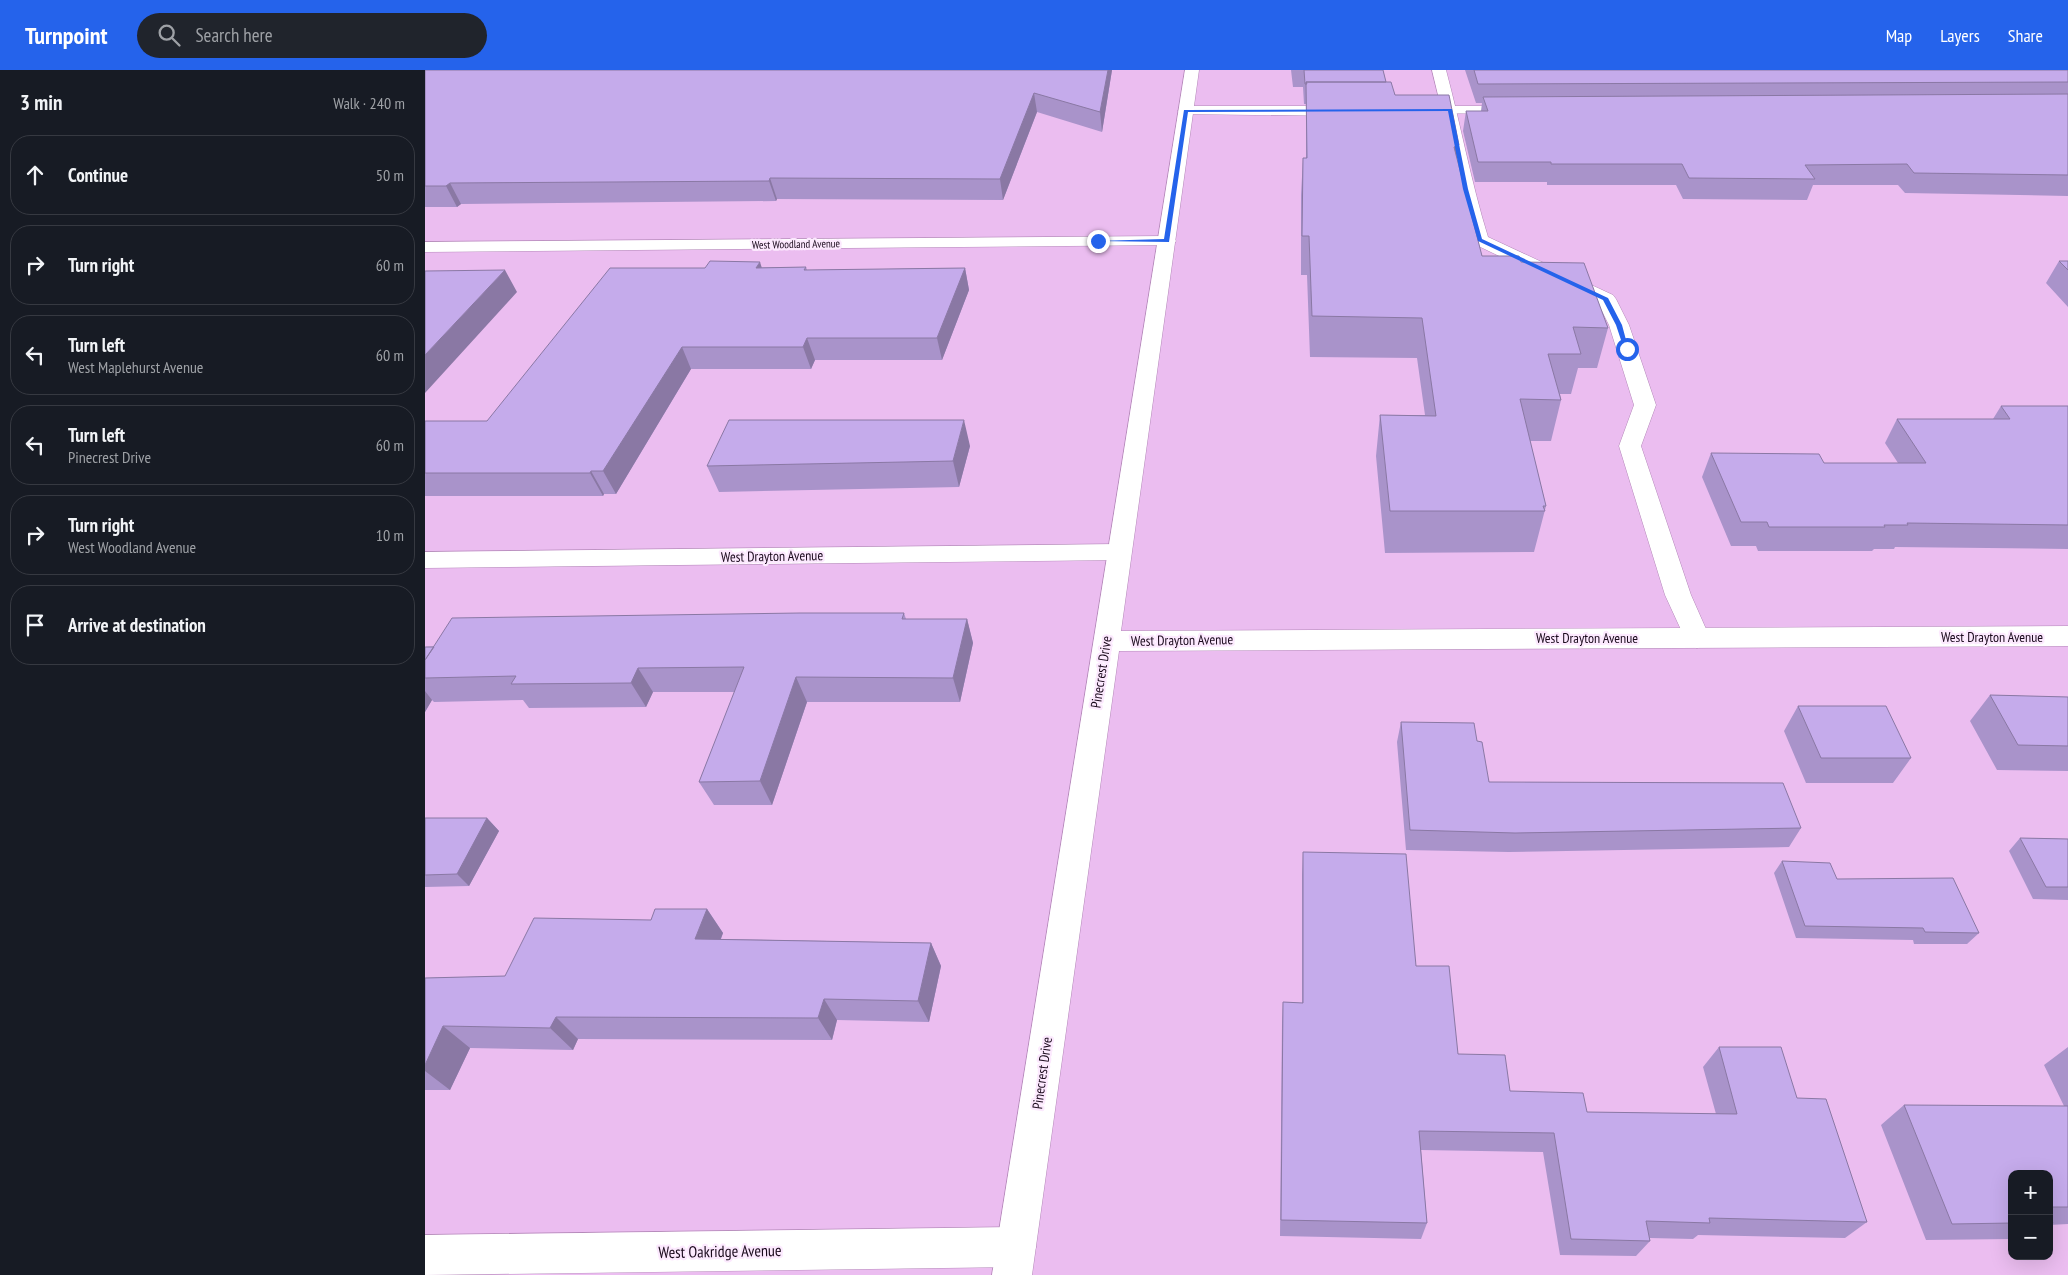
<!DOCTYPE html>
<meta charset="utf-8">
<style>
:root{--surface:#171b24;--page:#20242c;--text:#f1f3f6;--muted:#9ea1a6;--line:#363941;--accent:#2563eb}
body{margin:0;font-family:"PT Sans Narrow",sans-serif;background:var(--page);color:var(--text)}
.controls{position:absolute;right:15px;bottom:15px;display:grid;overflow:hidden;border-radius:10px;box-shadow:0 5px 20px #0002}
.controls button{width:45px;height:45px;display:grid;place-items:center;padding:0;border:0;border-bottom:1px solid var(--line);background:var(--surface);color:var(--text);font:25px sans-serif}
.stop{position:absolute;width:15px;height:15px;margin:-11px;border:4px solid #2563eb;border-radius:50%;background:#fff}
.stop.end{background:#2563eb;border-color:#fff;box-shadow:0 1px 5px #0008}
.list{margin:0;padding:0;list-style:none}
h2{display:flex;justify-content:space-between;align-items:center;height:65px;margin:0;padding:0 20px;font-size:21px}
h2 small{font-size:16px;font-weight:400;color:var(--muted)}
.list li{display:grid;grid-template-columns:32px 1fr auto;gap:15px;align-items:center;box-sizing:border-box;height:80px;margin:0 10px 10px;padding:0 10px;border:1px solid var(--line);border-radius:20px}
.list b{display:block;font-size:19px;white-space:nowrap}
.list p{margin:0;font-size:16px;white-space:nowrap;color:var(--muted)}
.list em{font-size:16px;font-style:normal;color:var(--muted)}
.icon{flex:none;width:28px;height:28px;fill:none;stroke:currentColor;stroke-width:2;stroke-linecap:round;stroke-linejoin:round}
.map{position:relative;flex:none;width:1643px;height:1205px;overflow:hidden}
header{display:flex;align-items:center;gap:30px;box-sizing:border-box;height:70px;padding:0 25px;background:var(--accent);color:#fff}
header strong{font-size:24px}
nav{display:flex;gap:28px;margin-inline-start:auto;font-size:18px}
.search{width:350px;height:45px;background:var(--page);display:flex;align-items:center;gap:12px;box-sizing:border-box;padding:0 18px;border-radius:28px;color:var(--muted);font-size:19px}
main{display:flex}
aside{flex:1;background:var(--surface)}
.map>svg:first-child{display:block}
</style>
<header>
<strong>Turnpoint</strong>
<div class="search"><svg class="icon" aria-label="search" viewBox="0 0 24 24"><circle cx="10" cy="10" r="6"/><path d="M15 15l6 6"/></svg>Search here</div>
<nav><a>Map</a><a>Layers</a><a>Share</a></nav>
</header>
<main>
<aside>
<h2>3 min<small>Walk · 240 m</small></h2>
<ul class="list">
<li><svg class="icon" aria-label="ahead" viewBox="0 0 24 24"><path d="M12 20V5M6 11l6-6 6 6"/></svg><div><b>Continue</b></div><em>50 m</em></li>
<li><svg class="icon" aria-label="right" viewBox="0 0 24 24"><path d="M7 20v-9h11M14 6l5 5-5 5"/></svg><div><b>Turn right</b></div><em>60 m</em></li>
<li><svg class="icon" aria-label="left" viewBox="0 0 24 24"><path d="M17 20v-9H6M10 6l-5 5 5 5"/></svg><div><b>Turn left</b><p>West Maplehurst Avenue</p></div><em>60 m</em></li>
<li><svg class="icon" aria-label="left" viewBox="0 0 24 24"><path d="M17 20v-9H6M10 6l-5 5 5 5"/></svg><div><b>Turn left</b><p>Pinecrest Drive</p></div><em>60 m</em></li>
<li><svg class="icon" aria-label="right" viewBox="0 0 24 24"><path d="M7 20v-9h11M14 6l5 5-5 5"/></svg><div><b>Turn right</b><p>West Woodland Avenue</p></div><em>10 m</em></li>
<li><svg class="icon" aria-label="arrive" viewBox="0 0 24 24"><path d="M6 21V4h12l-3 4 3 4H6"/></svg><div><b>Arrive at destination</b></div></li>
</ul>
</aside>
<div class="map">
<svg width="1643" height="1205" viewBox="0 0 1643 1205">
<rect width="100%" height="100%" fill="#ebbdf0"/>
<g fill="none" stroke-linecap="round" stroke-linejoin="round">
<!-- lane casing -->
<g stroke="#b388b8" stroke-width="1">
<path id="lane" d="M1007,0H1021C1036,56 1046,112 1063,167L1188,225L1191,229L1204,255L1231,335L1216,376L1266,525L1285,568L1281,575L1272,578L1263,575L1240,525L1194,376L1209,335L1184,255L1173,233L1049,174L1032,119L1020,54Z"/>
</g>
<!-- street casing -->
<g stroke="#b388b8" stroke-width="1">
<path id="street" d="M761,36H917L925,41L917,46L756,44L753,41Z
M990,36H1092L1099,40L1092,44L985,43L983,40Z
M742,166L748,167L751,171L748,175L0,182V172Z
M694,474L703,476L706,482L703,488L694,490L0,498V482Z
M591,1157L605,1163L611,1177L605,1191L591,1197L0,1205V1165Z"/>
</g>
<!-- secondary casing -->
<g stroke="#b388b8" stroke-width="1">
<path id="secondary" d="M760,0H774L696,561L1643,556V576L694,581L607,1205H567Z"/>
</g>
<!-- lane -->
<use href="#lane" fill="#fff" fill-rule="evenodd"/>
<!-- street -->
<use href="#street" fill="#fff" fill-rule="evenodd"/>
<!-- secondary -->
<use href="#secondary" fill="#fff" fill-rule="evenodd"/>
</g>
<!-- wall -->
<path fill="#a993ca" d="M0,0H687L677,62L612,42L578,130L352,129L351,131L36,134L32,137H0Z
M866,0H958L961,12L970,25L1034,75L1032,88L1057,186L1096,192L1183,258L1172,298H1153L1146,324H1135L1136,330L1126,371H1105L1121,436L1109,482L960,483L951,386L955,345H1000L992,288L885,287L882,205H876V125L878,88H881V34H879L878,17H868Z
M1040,0H1643V126L1480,123L1473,115H1388L1382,130L1258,129L1251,115H1122V112H1050L1038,61L1041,41H1056L1057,33H1051Z
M1634,191H1643V237L1621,213Z
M381,197L382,200L540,198L544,220L517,290H390L386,299H266L191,424H179L178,426H0V351H62L280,198Z
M1576,336H1643V479L1470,477L1469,479H1449L1447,481H1333L1331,476H1306L1277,407L1286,383L1399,393H1473L1460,373L1472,349H1568Z
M545,376L534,417L294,422L282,396Z
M479,543L481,549H542L548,573L535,632H382L347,735H289L274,712L310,622H228L221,637L104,638L98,630L9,632L7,630L0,642V577Z
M1565,625L1643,627V701L1572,700L1545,651Z
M1373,636L1486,688L1468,713H1381L1359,661Z
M976,652L1052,671L1064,712L1376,758L1364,777L1084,782L981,780L972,672Z
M0,748H62L74,761L44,816L0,817Z
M1595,768L1643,769V830L1608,829L1584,781Z
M878,782L991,896L1033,984L1085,1021L1162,1042L1291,1044L1278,997L1294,977L1372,1028L1442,1152L1420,1168L1273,1165L1268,1169L1225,1168V1171L1211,1186L1135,1185L1118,1082L996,1080L1002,1153L996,1169L855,1166L857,953L858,932L877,933V805Z
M1357,791L1412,809L1554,863L1542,874H1489L1488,870L1371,868L1349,803Z
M282,839L298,863L296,869L506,873L516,896L504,952L412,950L407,970L153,969L148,980L45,978L25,1020H0V908L80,906Z
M1643,977V1154L1624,1155V1104H1587V1169L1501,1170L1456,1055L1479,1035L1639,1036L1619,995Z"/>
<!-- shaded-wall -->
<path fill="#8a78a4" d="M683,0H687L677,62L675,42Z
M609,23L612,42L578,130L575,109Z
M1034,75L1029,112V77Z
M345,108L352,129L351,131L344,111Z
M25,113L36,134L32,137L21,116Z
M335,192L342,214L331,198Z
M540,198L544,220L517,290L512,268Z
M80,200L92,222L0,323V285Z
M382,268L390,290L386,299L378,277Z
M257,277L266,299L191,424L178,401Z
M539,350L545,376L534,417L528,391Z
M166,401L179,424L178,426L165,403Z
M542,549L548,573L535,632L528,608Z
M213,598L228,622L221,637L206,613Z
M371,607L382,632L347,735L335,711Z
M0,621L7,630L0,642Z
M62,748L74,761L44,816L32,804Z
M282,839L298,863L287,891L270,869Z
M506,873L516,896L504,952L493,931Z
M399,929L412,950L407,970L393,948Z
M131,947L153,969L148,980L125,958Z
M18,956L45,978L25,1020L0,1001V995Z"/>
<!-- building -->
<path fill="#c5abeb" stroke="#8a78a4" d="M0,0H683L675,42L609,23L575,109L345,108L344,111L25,113L21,116H0Z
M879,0H958L961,12H881L882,14H880Z
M1049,0H1643V12L1053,14Z
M881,12H966L970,25H1024L1034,75L1029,77L1057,186H1094L1096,192L1159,193L1183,258L1148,257L1156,284H1123L1136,330L1095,329L1121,436H1118L1120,441H965L955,345L1011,346L997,248L887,246L884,166H877L878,88H882Z
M1643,24V105L1489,103L1482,94L1380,95L1390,109L1264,108L1257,94H1126V92H1053L1041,41H1063L1058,27Z
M285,191L335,192L331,198L381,197L379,200L540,198L512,268H382L378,277H257L178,401H166L165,403H0V351H62L185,198H280Z
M1634,191H1643V200Z
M80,200L0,285V201Z
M1576,336H1643V455L1482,453L1483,455H1459L1460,457H1344L1342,452H1316L1286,383L1394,384L1399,393H1501L1472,349H1585Z
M304,350H539L528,391L282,396Z
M375,543H479L477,549H542L528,608L371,607L335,711L274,712L319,597L213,598L206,613L86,614L91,606L0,608V590L27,548Z
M0,577H9L0,590Z
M1565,625L1643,627V676L1593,675Z
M1373,636H1461L1486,688H1396Z
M976,652L1049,653L1052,671L1057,672L1064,712L1358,713L1376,758L1090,763L985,760Z
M0,748H62L32,804L0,805Z
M1595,768L1643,769V817H1621Z
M878,782L981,784L991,896H1024L1033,984L1080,985L1085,1021L1158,1023L1162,1042L1312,1044L1294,977H1356L1372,1028L1401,1029L1442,1152L1284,1148L1285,1153L1221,1151L1225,1171L1146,1169L1129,1063L994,1061L1002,1153L856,1150L858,932L878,933Z
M1357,791L1405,793L1412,809L1528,808L1554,863L1500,862L1498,858L1380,856Z
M230,839H282L270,869L506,873L493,931L399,929L393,948L131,947L125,958L18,956L0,995V908L80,906L109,848L226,850Z
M1479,1035L1643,1036V1137H1624V1104H1587V1153L1527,1154Z
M1624,1145L1628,1153H1624Z"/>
<!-- route -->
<path fill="#2563eb" d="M1027,39L1043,119L1057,169L1183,228L1197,255L1204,281L1199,279L1191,255L1178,230L1053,171L1038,119L1023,41L763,42L744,172L670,171L739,169L759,40Z"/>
<g text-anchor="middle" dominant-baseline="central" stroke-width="4.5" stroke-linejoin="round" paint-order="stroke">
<!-- far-street labels -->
<g font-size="11" fill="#1a0a1c" stroke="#fce9fe">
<text transform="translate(371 174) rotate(-1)">West Woodland Avenue</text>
</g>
<!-- street labels -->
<g font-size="14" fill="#1a0a1c" stroke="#fce9fe">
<text transform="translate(347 486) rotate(-1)">West Drayton Avenue</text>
<text x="1567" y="567">West Drayton Avenue</text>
<text x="1162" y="568">West Drayton Avenue</text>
<text transform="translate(757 570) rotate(-1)">West Drayton Avenue</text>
<text transform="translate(676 602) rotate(-81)">Pinecrest Drive</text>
<text transform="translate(617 1003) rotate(-82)">Pinecrest Drive</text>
</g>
<!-- near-street labels -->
<g font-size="16" fill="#1a0a1c" stroke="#fce9fe">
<text transform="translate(295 1181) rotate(-1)">West Oakridge Avenue</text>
</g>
</g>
</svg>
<div class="controls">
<button>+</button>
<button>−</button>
</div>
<div class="stop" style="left:1202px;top:279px"></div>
<div class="stop end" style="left:673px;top:171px"></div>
</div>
</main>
